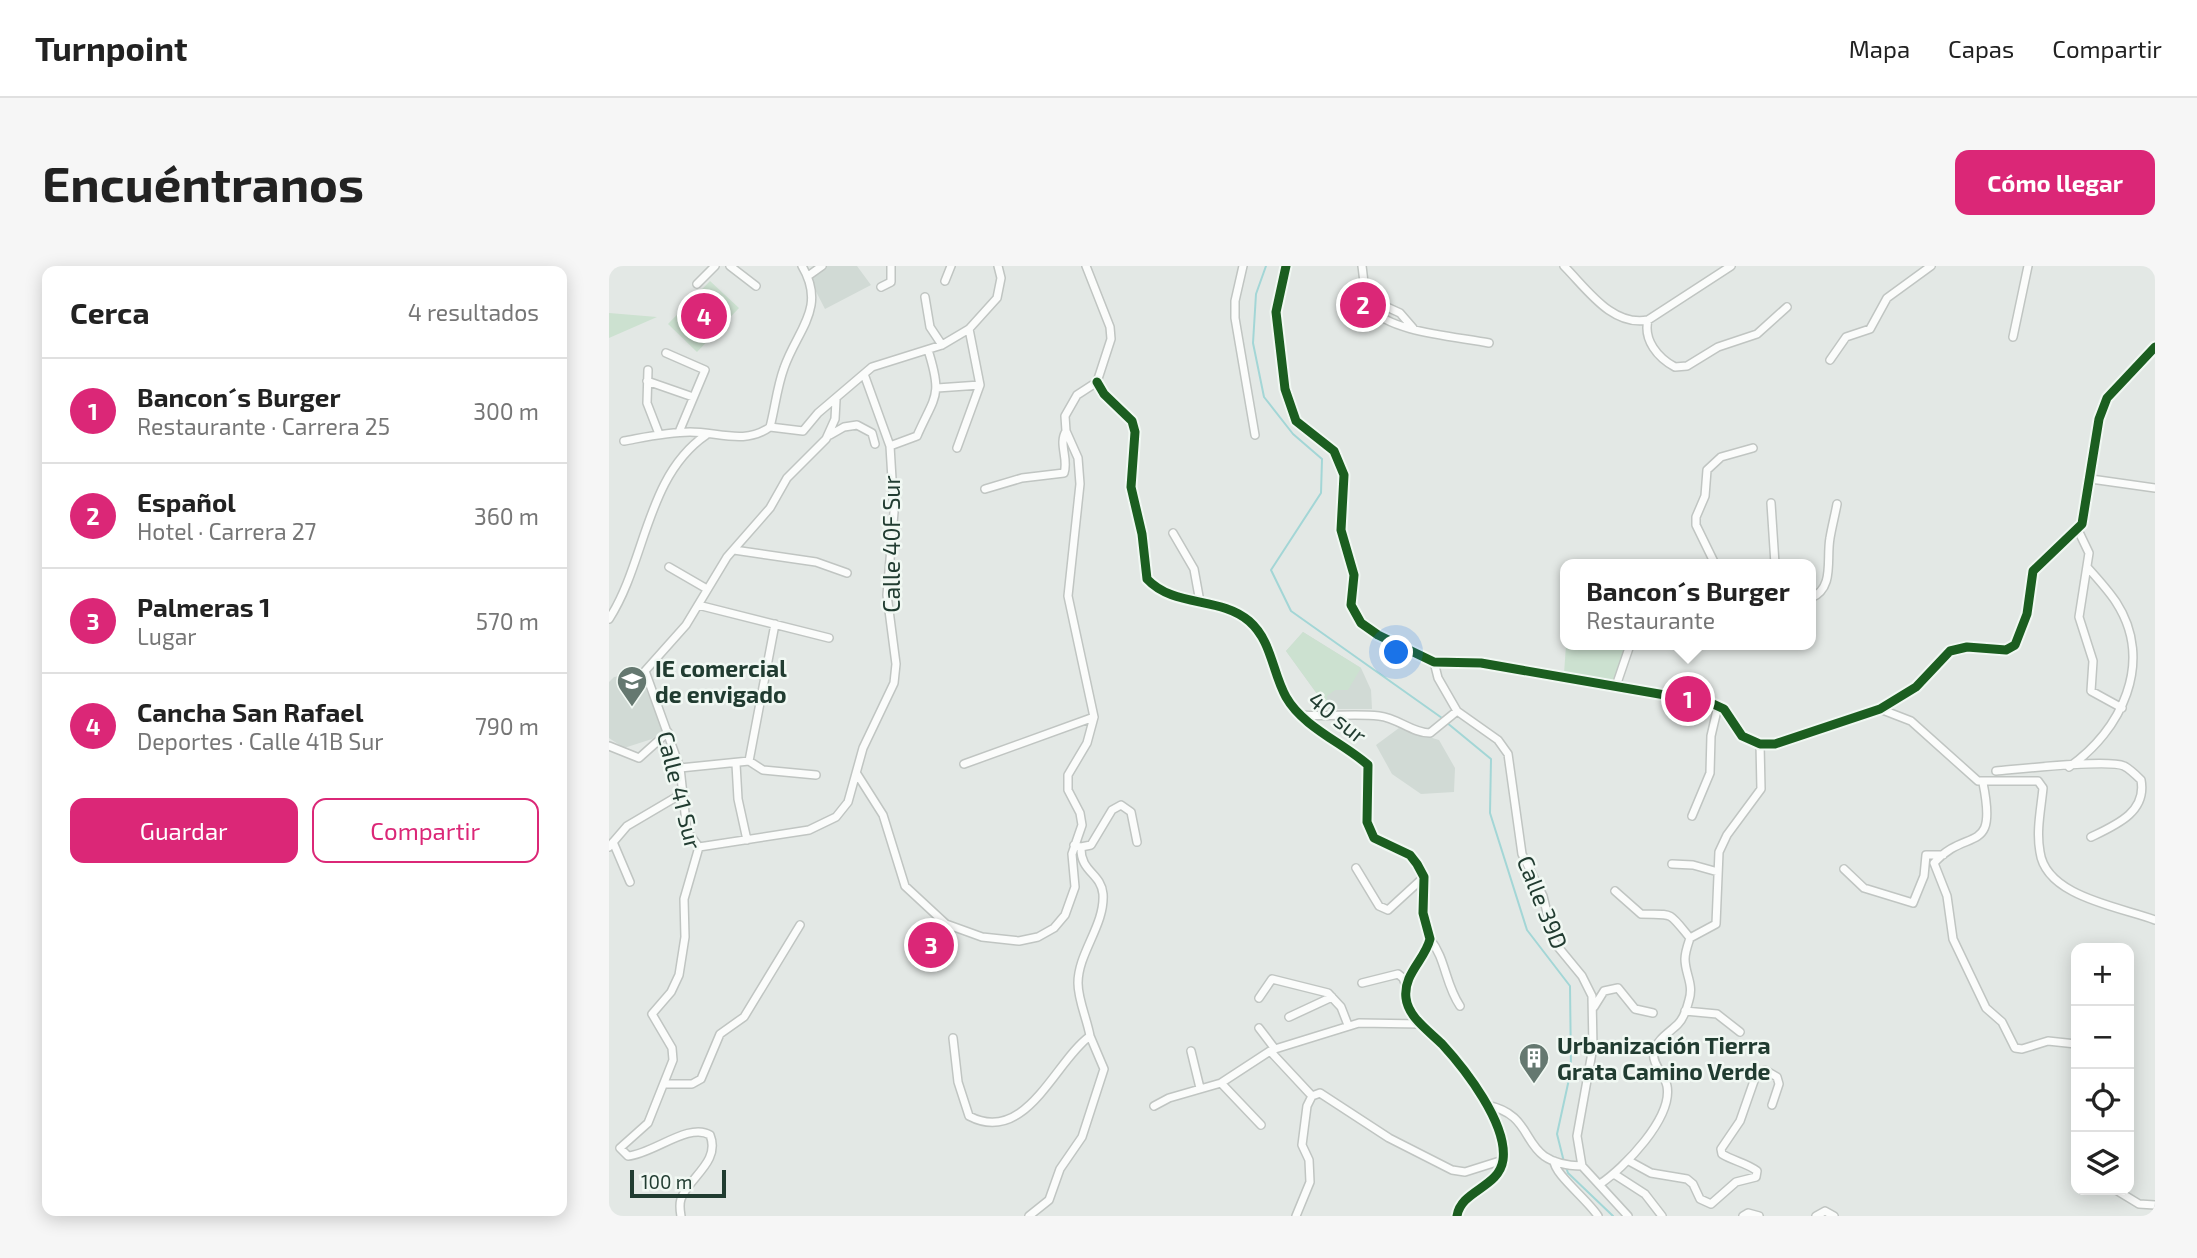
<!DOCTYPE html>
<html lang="es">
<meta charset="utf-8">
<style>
:root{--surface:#fff;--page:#f6f6f6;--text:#222;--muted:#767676;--line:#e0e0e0;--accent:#db2777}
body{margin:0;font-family:"Exo 2",sans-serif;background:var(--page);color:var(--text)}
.controls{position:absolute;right:21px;bottom:21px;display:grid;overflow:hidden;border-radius:14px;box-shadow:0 4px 18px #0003}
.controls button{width:63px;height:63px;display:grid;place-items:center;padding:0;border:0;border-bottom:2px solid var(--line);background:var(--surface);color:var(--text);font:35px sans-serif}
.scale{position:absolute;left:21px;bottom:18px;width:96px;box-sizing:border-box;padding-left:7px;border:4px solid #213c31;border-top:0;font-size:19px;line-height:24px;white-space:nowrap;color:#213c31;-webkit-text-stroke:5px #f1f8f3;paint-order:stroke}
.you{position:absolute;left:788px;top:387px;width:24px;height:24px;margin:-18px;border:5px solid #fff;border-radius:50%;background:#1a73e8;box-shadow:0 0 0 10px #1a73e833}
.badge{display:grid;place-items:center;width:46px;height:46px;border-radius:50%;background:var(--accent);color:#fff;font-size:23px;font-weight:700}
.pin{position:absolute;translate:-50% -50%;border:4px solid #fff;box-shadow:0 2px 7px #0006}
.popup{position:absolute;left:951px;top:293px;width:256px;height:91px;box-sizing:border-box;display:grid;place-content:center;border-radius:14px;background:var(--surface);filter:drop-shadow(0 2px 5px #0005);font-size:23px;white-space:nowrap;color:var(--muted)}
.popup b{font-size:26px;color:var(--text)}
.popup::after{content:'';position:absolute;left:50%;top:100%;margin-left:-14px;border:14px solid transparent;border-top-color:var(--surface)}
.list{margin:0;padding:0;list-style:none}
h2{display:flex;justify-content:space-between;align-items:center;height:91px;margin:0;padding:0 28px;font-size:30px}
h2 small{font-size:23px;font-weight:400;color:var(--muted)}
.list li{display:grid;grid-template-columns:46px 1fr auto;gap:21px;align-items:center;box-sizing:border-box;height:105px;padding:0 28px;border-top:2px solid var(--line)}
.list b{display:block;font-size:26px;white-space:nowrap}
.list p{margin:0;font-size:23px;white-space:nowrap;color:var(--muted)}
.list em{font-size:23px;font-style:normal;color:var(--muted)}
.actions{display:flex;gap:14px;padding:21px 28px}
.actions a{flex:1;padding:16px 0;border:2px solid var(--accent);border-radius:14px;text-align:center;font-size:24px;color:var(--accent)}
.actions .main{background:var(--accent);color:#fff}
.icon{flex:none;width:38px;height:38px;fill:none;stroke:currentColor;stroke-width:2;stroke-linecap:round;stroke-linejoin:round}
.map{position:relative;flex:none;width:1546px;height:950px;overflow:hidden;border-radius:14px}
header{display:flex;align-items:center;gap:42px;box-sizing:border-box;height:98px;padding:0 35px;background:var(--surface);border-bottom:2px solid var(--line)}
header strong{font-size:33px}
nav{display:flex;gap:38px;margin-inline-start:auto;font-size:24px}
.intro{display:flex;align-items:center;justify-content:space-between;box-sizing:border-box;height:168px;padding:0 42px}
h1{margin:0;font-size:49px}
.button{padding:18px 32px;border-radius:14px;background:var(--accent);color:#fff;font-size:24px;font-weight:700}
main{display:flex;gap:42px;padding:0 42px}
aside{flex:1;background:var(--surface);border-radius:14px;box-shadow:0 4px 18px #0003}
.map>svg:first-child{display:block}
</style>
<header>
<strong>Turnpoint</strong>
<nav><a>Mapa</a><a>Capas</a><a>Compartir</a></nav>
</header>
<div class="intro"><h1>Encuéntranos</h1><a class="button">Cómo llegar</a></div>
<main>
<aside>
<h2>Cerca<small>4 resultados</small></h2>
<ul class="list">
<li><span class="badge">1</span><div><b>Bancon´s Burger</b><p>Restaurante · Carrera 25</p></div><em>300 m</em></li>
<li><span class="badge">2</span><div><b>Español</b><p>Hotel · Carrera 27</p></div><em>360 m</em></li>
<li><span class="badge">3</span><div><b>Palmeras 1</b><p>Lugar</p></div><em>570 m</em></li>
<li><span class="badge">4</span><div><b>Cancha San Rafael</b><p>Deportes · Calle 41B Sur</p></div><em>790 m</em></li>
</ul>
<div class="actions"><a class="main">Guardar</a><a>Compartir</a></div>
</aside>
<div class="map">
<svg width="1546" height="950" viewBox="0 0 1546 950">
<rect width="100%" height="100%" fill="#e3e8e5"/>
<!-- built -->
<path fill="#d1dad5" d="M214,0H248L262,19L216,43L199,10Z
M694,366L752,402L762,424L763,443H719L677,385Z
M25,408L36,421L56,463L43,473L15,482L0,472V416L5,411Z
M790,462L830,474L846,502L845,526L812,528L783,508L767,479Z"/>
<!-- green -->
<path fill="#cce1d0" d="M101,15L130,42L88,86L59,58Z
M0,47L48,51L0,72Z
M694,366L752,402L739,424H726L718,430L719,443L677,385Z
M957,379H1017L1005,417L955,408Z"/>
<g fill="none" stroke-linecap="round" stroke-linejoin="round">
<!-- stream -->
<path stroke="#a3d6d6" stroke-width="2" d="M657,0L647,28L644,77L655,131L684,168L713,193L712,227L662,304L682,345L833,452
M837,456L882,493L881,547L918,664L961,720L962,804L948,868L955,896
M957,901L959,907L1004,950"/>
<!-- minor casing -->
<g stroke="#c0c5c2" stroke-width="10">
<path id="minor" d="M121,0L147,20
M634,0L626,35V52L646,169
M677,0L667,46L676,123L687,155L725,185L735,209L732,264L745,309L742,339L752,357L769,369L825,396L872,397L1102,437L1115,443L1133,470L1151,478H1166L1271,443L1307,421L1341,385L1358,381L1397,384L1406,379L1418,348L1424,305L1473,258L1490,153L1498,132L1546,81
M753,0C755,14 755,29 763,42C778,66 852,71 880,77
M955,0C978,23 1003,61 1039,54L1122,0
M199,10L213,0
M336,15L342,0
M88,18L106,0
M272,21L282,16V0
M316,31L321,61L333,79
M758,32L791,47L804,62
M1039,54C1034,74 1049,92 1066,101L1078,100L1109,81L1148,68L1178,41
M1404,71L1419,0
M57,87L96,104L70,166
M1221,94L1237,71L1261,63L1278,32L1322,0
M39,104L38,137L50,168
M38,115L84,131
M488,116L495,128L523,155L526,166L522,221L533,268L538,313C565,342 611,330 640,355C663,375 663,406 677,431C694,461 734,477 759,499L758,556L765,572L801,589L808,598L815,611L814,647L821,673C816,694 794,708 797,732C799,751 820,765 833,778C856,803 899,858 894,894C890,922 852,924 848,950
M328,122L371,119
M161,161L194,165L209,147L263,101L333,79L360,63L388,32L392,12L389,0
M221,169L235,161L248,159L263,167L266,178
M15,175C37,171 59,166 81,166C109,166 136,179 161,161C166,142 168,121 175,102C188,64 218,42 193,0
M281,180L308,170C326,129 334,131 319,84
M348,182L371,119L360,63
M1482,213L1546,222
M376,223L413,212L455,207C460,193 449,178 457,165
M1162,237L1166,298
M1469,264L1480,287L1470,351L1484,395L1482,425L1513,442
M564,267L585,303L591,336
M125,284L207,296L238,307
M1106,298L1087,259V251L1096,230L1098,204L1112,191L1144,182
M60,301L98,323
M1202,332C1226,322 1217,293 1221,272C1223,260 1226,249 1228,238
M89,339L220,372
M0,353C37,296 37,210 97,169
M825,396L829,412L848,445L889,474L899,488L913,588L934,630L945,676L973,710L983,730L984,781L968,870L973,900L1019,950
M1007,420L1021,379
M1271,443L1302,455L1369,515H1429L1434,522C1432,543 1427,565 1431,586C1437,631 1512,641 1546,654
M693,449C719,451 745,447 770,450C789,452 803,467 821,467L848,445
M0,480L30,492L59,466
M140,495L166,358
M127,498L129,533L138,574
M355,498L485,451
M1460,501C1512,465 1546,396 1507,336C1499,324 1489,313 1479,302
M71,502L140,495L154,504L207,509
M1387,505C1411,503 1499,493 1515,500C1521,503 1527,509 1532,514C1538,546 1507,559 1482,571
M248,508L274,549L296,620L337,658L373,671L410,675L429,671L445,662L456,649L466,621L463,588L473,559L471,547L459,524V509L478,477L485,451L459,330L471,218L469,192L457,165L456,150L468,129L488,116L502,73L501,61L477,0
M1374,517C1389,591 1358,560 1325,597L1338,630L1344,673L1377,742L1393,756L1406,782L1413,783L1439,775L1467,778
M1083,550L1101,507L1102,470L1109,440
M4,576L21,616
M465,579L472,581C471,606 492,607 494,628C496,659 469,687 469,717C469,734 478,753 481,770
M0,581L18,560L74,527
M90,581L200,564L227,551L239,536L254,482L285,417L287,398L278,329L285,246L281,180L255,108
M90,581L78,565L71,502L36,405L77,359L118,291L161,242L178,212L217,173L226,153L227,134
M472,581L482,579L503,544L512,539L522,546L528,576
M1063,598L1084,599L1109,606
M747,602L770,640L779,644L815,611
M1235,603L1255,622L1304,637L1315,610L1317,589H1334
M1006,625L1032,648C1065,649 1058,644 1081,672
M821,673C837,693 836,718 851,740
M753,717L789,708L794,712L797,720
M650,732L663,713L719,727L732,741L739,759
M985,741L995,725L1009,722L1026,743L1044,747
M1076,745L1108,748L1131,766
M680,751L723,731
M650,762L666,783L662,785
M344,772L349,816L360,850C417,880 446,795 481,770L495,803L473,871L451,903L440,934L420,950
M666,783L750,757L812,758
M582,785L591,822
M612,817L652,859
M55,818H83L92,813L111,768L135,751L191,659
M877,839C934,850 904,898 973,900
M545,840L560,832L612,817L661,785L703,830
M945,895C945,908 979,934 989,950
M1020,895L1042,907L1078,913L1084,918L1091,933L1102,938L1127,916L1147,911L1148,905C1138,897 1124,895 1113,888L1112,883L1131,855L1146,812L1156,804L1168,811L1170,818L1163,839
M1005,908L1036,928L1053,950
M991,918C1015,902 1064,852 1058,820C1056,809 1042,797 1045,786C1048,773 1060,767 1069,758C1075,752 1078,742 1080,734C1085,718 1076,708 1076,693C1076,686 1079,678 1081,672L1107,658L1110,586L1118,569L1152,523L1151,478
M1507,924L1530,938L1546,939
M72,950C71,944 70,939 72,933C79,912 112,896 101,869C80,856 44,888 19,890L11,882L39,857L64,794L63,782L43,748L62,726L70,709L76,671L75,633L90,581
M687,950L701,916L700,894L693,879L698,840L703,830L711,827L780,872L843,904L856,906L894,894
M1134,950L1139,947L1150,950
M1207,950L1216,945L1225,950"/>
</g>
<!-- minor -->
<use href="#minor" stroke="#fbfcfb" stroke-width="7"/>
<!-- cycleway casing -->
<g stroke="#f1f8f3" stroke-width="13">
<path id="cycleway" d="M677,0L667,46L676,123L687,155L725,185L735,209L732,264L745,309L742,339L752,357L769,369L825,396L872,397L1102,437L1115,443L1133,470L1151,478H1166L1271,443L1307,421L1341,385L1358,381L1397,384L1406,379L1418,348L1424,305L1473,258L1490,153L1498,132L1546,81
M488,116L495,128L523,155L526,166L522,221L533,268L538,313C565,342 611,330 640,355C663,375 663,406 677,431C694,461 734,477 759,499L758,556L765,572L801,589L808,598L815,611L814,647L821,673C816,694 794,708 797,732C799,751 820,765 833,778C856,803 899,858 894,894C890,922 852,924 848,950"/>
</g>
<!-- cycleway -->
<use href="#cycleway" stroke="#1b5e20" stroke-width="9"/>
</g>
<!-- icons -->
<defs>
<g id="school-pin" transform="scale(1.575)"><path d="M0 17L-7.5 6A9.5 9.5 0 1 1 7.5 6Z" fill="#657870" stroke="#f1f8f3"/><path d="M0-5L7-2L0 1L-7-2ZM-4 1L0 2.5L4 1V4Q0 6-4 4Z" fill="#fff"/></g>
<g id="building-pin" transform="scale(1.575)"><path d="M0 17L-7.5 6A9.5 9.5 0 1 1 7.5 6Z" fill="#657870" stroke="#f1f8f3"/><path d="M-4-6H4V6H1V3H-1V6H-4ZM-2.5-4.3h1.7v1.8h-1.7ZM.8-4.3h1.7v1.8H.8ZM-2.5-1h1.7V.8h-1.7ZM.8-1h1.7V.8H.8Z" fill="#fff"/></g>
</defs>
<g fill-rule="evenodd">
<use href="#school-pin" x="23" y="415"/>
<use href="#building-pin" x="925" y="792"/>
</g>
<g text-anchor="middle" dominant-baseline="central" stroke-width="5" stroke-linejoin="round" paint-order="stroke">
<!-- street labels -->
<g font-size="23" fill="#213c31" stroke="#f1f8f3">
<text transform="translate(282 278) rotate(-90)">Calle 40F Sur</text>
<text transform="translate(729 451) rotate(39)">40 sur</text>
<text transform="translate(71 524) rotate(76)">Calle 41 Sur</text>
<text transform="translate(934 636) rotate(68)">Calle 39D</text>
</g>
<!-- poi labels -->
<g font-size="23" font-weight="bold" fill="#213c31" stroke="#f1f8f3" text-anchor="start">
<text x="46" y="402">IE comercial<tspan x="46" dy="26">de envigado</tspan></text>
<text x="948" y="779">Urbanización Tierra<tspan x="948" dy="26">Grata Camino Verde</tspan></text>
</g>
</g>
</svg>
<div class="controls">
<button>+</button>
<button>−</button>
<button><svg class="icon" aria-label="locate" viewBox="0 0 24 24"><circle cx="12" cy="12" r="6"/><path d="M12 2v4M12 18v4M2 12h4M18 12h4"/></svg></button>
<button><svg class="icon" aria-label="layers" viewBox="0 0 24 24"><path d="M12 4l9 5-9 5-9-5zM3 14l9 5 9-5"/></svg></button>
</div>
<div class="scale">100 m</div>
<div class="you"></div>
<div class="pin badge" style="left:1079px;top:433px">1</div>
<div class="popup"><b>Bancon´s Burger</b>Restaurante</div>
<div class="pin badge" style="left:754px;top:39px">2</div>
<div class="pin badge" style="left:322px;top:679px">3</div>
<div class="pin badge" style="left:95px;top:50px">4</div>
</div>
</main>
